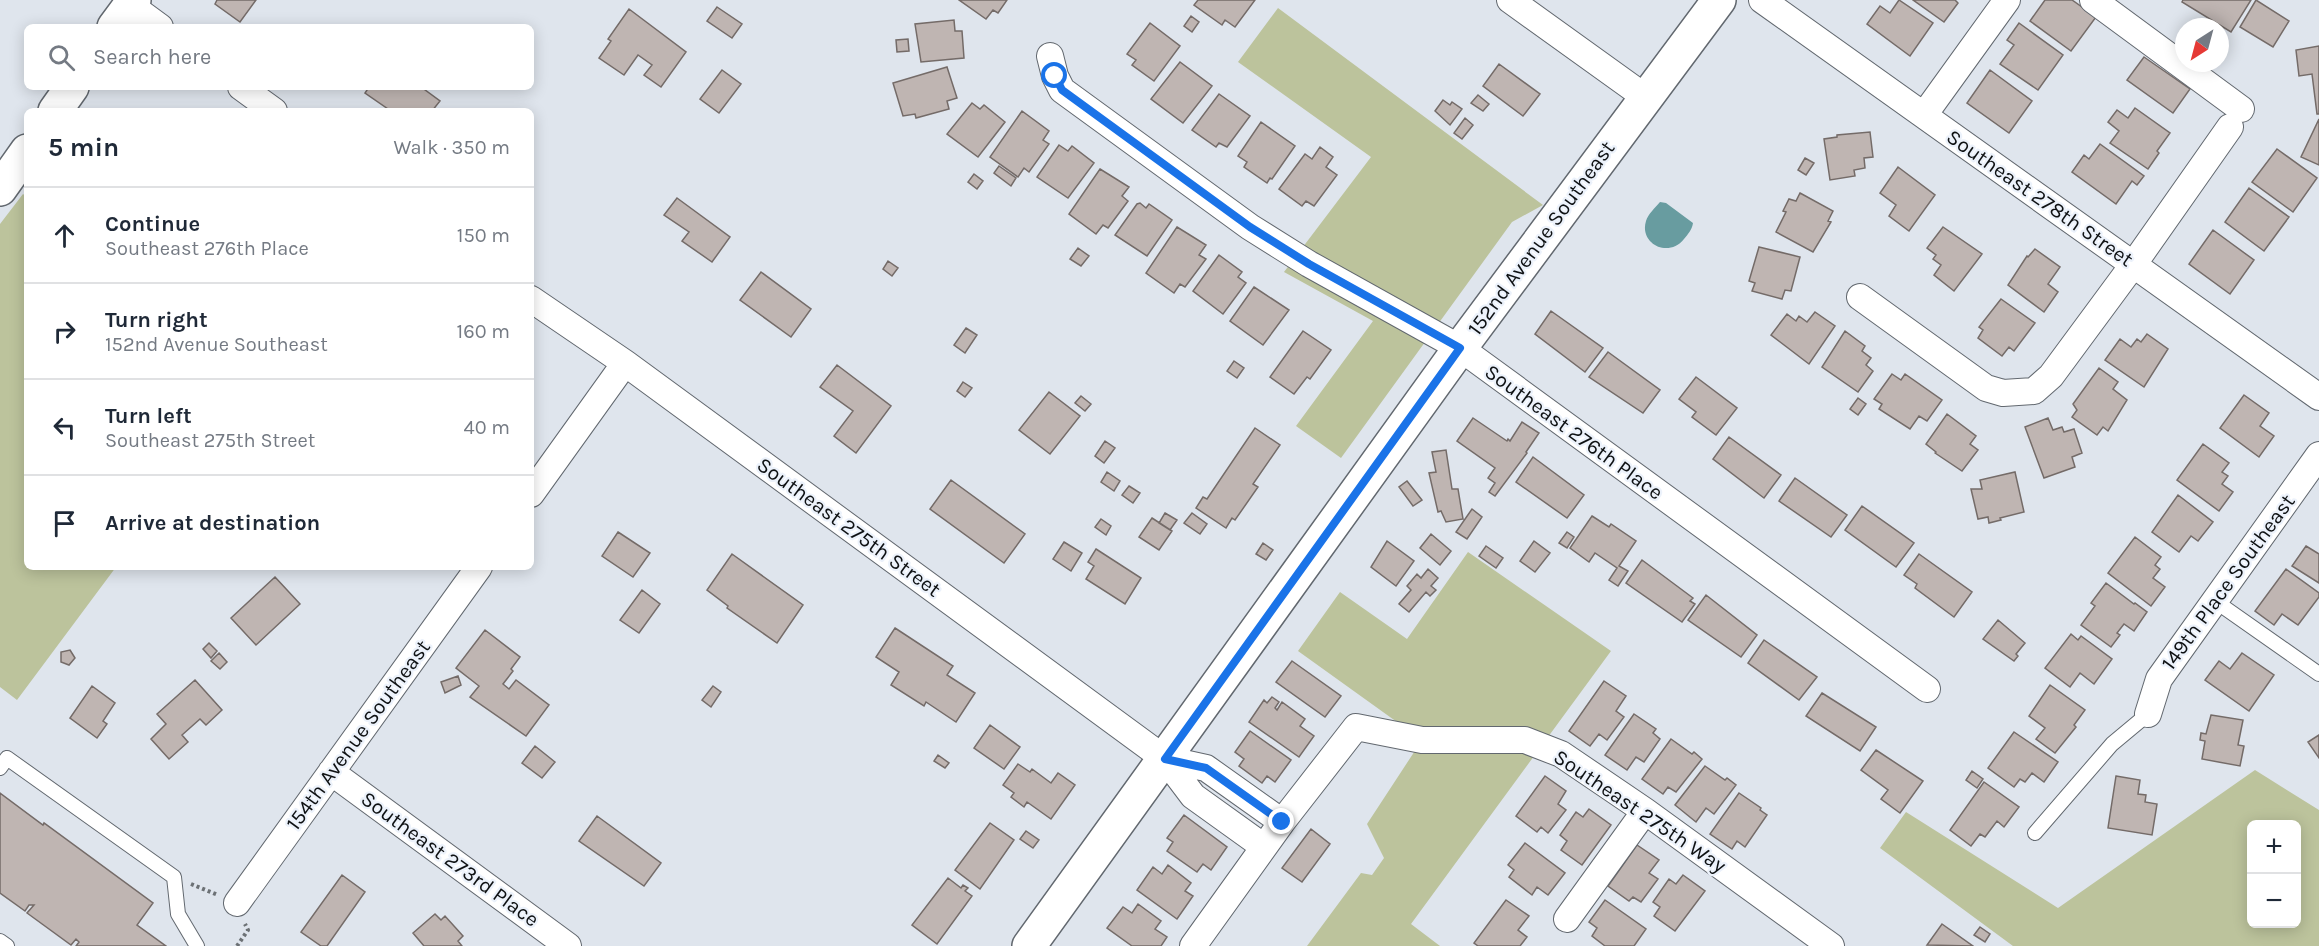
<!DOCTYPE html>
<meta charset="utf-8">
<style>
:root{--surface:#fff;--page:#f2f2f3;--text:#1f2937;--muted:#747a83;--line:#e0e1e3}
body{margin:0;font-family:Karla,sans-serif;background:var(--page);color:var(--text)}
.controls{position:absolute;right:18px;bottom:18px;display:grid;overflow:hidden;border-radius:9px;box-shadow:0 3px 15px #0003}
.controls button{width:54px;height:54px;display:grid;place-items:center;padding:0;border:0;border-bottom:2px solid var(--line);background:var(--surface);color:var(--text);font:30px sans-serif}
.compass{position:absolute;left:2175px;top:18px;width:54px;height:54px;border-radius:50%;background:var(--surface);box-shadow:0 3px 15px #0003;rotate:216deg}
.stop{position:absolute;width:18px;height:18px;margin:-14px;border:4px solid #1a73e8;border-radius:50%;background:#fff}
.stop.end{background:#1a73e8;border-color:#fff;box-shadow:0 2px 6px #0008}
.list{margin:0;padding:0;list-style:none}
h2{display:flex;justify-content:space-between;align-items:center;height:78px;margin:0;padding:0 24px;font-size:26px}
h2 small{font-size:20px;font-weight:400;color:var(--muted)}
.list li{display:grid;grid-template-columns:39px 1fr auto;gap:18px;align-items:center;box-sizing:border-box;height:96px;padding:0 24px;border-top:2px solid var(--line)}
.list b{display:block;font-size:22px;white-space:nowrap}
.list p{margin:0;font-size:20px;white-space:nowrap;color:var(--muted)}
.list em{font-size:20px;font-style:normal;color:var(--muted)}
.icon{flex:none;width:33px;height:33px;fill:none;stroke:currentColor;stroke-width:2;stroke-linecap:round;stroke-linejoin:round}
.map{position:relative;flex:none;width:2319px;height:946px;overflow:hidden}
.search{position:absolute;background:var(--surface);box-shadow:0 3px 15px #0003;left:24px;top:24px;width:510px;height:66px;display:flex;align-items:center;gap:15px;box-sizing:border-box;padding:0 21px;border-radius:9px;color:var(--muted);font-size:22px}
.panel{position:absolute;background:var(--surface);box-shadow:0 3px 15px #0003;left:24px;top:108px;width:510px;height:462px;border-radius:9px}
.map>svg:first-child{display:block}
</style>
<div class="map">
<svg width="2319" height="946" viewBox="0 0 2319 946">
<rect width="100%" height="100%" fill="#dfe5ed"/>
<!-- green -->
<path fill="#bcc39c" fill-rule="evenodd" d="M1278,8L1543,205L1512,222L1341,458L1296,426L1373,321L1284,272L1371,157L1238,62Z
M23,194L27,197V567H116L17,700L0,687V224Z
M1468,552L1611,651L1411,924L1440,946H1307L1361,873L1372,875L1384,858L1367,824L1422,740L1298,651L1340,592L1407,639Z
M2255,770L2319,810V946H2013L1880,848L1906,812L2058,908ZM2252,824H2296V924H2252Z"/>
<!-- water -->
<path fill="#689ca0" d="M1660,202L1666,203L1693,223C1692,230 1688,234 1684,239C1668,259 1639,243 1646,221C1648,214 1655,208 1660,202Z"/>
<!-- building -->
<path fill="#bfb5b2" stroke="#746b68" stroke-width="1.5" d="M217,0H256L240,22L215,4Z
M959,0H1007L998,13L993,10L986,19Z
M1198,0H1255L1235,27L1225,20L1222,25L1194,5Z
M1899,0L1933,23L1910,56L1867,24L1880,6L1890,13Z
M1913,0H1955L1958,3L1944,22Z
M2045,0H2072L2096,17L2071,51L2030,21Z
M2183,0H2251L2231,32L2182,2Z
M2256,0L2289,21L2273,47L2240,27Z
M717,7L742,24L732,38L707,21Z
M629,9L686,52L661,87L644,75L652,65L638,55L624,75L599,58L611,41L608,39Z
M1191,16L1199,22L1192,32L1184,26Z
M954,20L955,31H962L964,58L921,62L915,24Z
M1150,23L1180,46L1154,81L1132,65L1136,60L1127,54Z
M2019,23L2063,55L2038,90L2000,64L2014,45L2007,40Z
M908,39L909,51L897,52L896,40Z
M2319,46V114H2317L2312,74L2299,76L2296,50Z
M2144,57L2190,89L2173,113L2127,80Z
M1180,62L1212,86L1183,123L1151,99Z
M1499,64L1540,94L1523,116L1483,86Z
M947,67L957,98L947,101L949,109L916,118L915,114L903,116L893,83Z
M722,70L741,84L719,113L700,99Z
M1990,70L2032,101L2009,133L1967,103Z
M369,87H421L440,101L432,111H391L365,93Z
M1219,94L1250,116L1227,147L1219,143L1216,147L1192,130Z
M1478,95L1489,104L1483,111L1471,103Z
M1443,100L1450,105L1452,102L1462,109L1450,125L1435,111Z
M972,103L980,109L984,105L1005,122L978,157L947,134Z
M2135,108L2170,133L2157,151L2159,153L2148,169L2110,143L2119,131L2108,122L2117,110L2128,118Z
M1022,111L1049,131L1043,140L1049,144L1029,172L1024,168L1018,177L990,157Z
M1465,118L1473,125L1462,139L1454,133Z
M2319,119V165L2301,157Z
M1261,122L1295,146L1272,179L1270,178L1267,183L1244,167L1247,162L1238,156Z
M1870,132L1873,157L1864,158L1865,168L1854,170L1855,176L1830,180L1824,139L1837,137V135Z
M2100,144L2144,176L2137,185L2132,181L2116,204L2072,172L2084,155L2089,159Z
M1059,145L1068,151L1072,146L1094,163L1068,198L1037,177Z
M1320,147L1333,157L1326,167L1337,175L1314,206L1306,201L1302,206L1279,189L1305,154L1312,159Z
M2277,149L2317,178L2293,212L2252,182Z
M1805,158L1814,163L1806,175L1798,170Z
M999,166L1016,178L1011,186L994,173Z
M1898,167L1935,195L1909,231L1889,216L1896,205L1880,193Z
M1100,169L1129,187L1122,196L1128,201L1108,228L1103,225L1096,234L1069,214Z
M974,174L983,181L977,189L968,182Z
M2249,188L2289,217L2264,251L2225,222Z
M1800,193L1833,211L1828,221L1831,222L1813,252L1776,232L1786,212L1783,211L1789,199L1796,201Z
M677,198L730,237L712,262L682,241L689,232L664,215Z
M1140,203L1146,208L1149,204L1172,220L1147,256L1115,235L1137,204Z
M1177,227L1206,245L1199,255L1206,259L1185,287L1180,284L1174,293L1146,273Z
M1943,227L1982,254L1954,291L1934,275L1941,265L1933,259L1936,255L1927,248Z
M2213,230L2254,260L2230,294L2189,264Z
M1759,247L1800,257L1791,291L1785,290L1782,299L1752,291L1755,283L1749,281Z
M1078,248L1089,256L1081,266L1070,259Z
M2035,249L2060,267L2048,284L2058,292L2044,312L2008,285L2027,256L2028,257Z
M1219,255L1242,272L1238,277L1246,283L1223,314L1193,291Z
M888,261L898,268L892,276L883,269Z
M761,272L811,309L791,337L740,300Z
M1254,287L1289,310L1263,345L1230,321Z
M2001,299L2035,323L2014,351L2009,347L2002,356L1978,338L1983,330L1979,327Z
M1551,311L1603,348L1585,372L1535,334Z
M1815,312L1835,326L1809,364L1771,335L1787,314L1796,321L1799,316L1807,322Z
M966,328L977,335L965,353L954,345Z
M1303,331L1331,350L1310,379L1307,377L1294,394L1270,377Z
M1845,331L1865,346L1862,351L1871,358L1866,365L1873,371L1858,392L1822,367Z
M2147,334L2168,349L2144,387L2105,360L2120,339L2131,347L2137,339L2141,342Z
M1608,352L1660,390L1643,413L1589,377Z
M1234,361L1244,368L1237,378L1227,371Z
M837,365L891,406L856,453L834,436L853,411L820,387Z
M2099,368L2118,382L2113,389L2127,400L2108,431L2103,427L2097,435L2072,417L2077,410L2073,404Z
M1892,374L1901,380L1905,374L1942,400L1927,421L1919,416L1910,429L1879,409L1882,404L1874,399Z
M1696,377L1737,408L1716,435L1692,417L1696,412L1679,399Z
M963,382L972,388L965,397L957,391Z
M1049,392L1080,416L1050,454L1019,430Z
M2244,395L2269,413L2260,426L2274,436L2259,457L2220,428Z
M1081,396L1091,404L1085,411L1075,403Z
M1858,398L1866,404L1858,415L1850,409Z
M1947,414L1976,436L1970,444L1978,450L1962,471L1935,453L1936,452L1926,444Z
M1473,418L1507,441L1508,439L1510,441L1522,422L1539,433L1526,452L1527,453L1495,496L1489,492L1495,483L1488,478L1495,468L1457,441Z
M2048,418L2053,430L2062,427L2064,432L2074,429L2082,453L2072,457L2075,467L2044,478L2025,427Z
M1255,428L1280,445L1253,484L1258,487L1235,520L1232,518L1226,528L1196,508L1203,497L1207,499Z
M1729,437L1781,475L1764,498L1713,459Z
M1105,441L1115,448L1104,463L1095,456Z
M2203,444L2229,463L2222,472L2228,476L2222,484L2233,492L2219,511L2177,480Z
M1446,450L1452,489H1458L1463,519L1446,522L1441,511L1438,512L1429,473L1436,472L1432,452Z
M1533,457L1584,495L1567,518L1516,482Z
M1107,472L1120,481L1114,491L1101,482Z
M2015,472L2024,512L2000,518L2001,520L1989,523L1988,517L1978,519L1971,489H1982L1980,480Z
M1795,478L1847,515L1831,537L1779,501Z
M951,480L1025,534L1004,563L930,509Z
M1407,481L1422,500L1413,506L1399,487Z
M1129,486L1140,493L1133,503L1122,495Z
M2178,495L2213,522L2198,541L2191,536L2179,552L2152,532Z
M1862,506L1914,543L1896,567L1845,530Z
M1472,509L1482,517L1467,539L1456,532Z
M1165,513L1177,520L1170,530L1159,523Z
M1192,513L1207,524L1200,534L1184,523Z
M1592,516L1609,527L1611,524L1636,541L1619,566L1628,571L1618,586L1609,580L1617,568L1595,553L1589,562L1570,548Z
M1152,518L1172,531L1159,550L1139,537Z
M1101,519L1111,526L1106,535L1095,527Z
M618,532L650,553L633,577L602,556Z
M1567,532L1574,537L1567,548L1559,543Z
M1431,534L1451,551L1440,565L1420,548Z
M2135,537L2161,557L2155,565L2160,569L2153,578L2165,587L2151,606L2108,573Z
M1387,541L1414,561L1396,586L1371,567Z
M1534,541L1550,553L1535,572L1520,561Z
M1064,542L1082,553L1071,571L1053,559Z
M1263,543L1273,550L1266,560L1256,554Z
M1486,546L1503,558L1496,568L1479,556Z
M2306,546L2319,554V583L2292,566Z
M1096,549L1141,578L1125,604L1086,579L1094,566L1088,562Z
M732,554L803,605L777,643L727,608L728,606L707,590Z
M1919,554L1972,592L1954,617L1915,588L1917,584L1904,575Z
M1642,560L1693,598L1690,601L1695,604L1682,622L1626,583Z
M1428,569L1438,578L1431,586L1436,590L1430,596L1426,592L1409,612L1399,604L1411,590L1407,586L1417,574L1421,578Z
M2286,569L2319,593V597L2298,625L2282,614L2274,625L2255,611Z
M275,577L300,604L256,645L231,618Z
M2106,583L2134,604L2135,603L2147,612L2134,631L2124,624L2117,633L2120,635L2111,647L2081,625L2095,606L2091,603Z
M642,590L660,604L639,633L620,620Z
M1706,595L1757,635L1741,657L1688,620Z
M1998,620L2025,643L2016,654L2018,656L2014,661L1983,639Z
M895,628L953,666L947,675L975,693L956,722L926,702L924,706L891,685L899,672L876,657Z
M485,630L520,657L511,669L513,671L503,684L509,689L516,680L549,705L526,736L470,697L479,686L456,668Z
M2071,634L2078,640L2081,636L2112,659L2094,684L2080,673L2070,687L2045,668Z
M1764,640L1817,677L1799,700L1748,663Z
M209,643L217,651L211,658L203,649Z
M70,650L75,658L69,665L61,662V652Z
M219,653L227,662L220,669L211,661Z
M2242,653L2274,675L2249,711L2205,680L2219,661L2230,669Z
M1292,661L1341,696L1325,717L1276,682Z
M458,676L461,685L445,693L441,682Z
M195,680L222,710L206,725L200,719L182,735L188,742L169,759L151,739L166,724L157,714Z
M1604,681L1626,696L1616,711L1624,717L1607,740L1599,734L1590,746L1569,731Z
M2050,685L2085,710L2074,725L2076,727L2055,753L2036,739L2045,728L2029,716Z
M92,686L115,703L103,721L107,724L97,738L70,718Z
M713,686L721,692L711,707L702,700Z
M1822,693L1876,727L1860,751L1806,716Z
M1272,697L1279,702L1275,708L1277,710L1282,702L1305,719L1300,726L1314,736L1299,757L1249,722L1264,700L1267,703Z
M1634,714L1656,729L1653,733L1660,739L1644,762L1636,757L1627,770L1605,755Z
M2211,715L2243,720L2238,745L2244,746L2240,766L2202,759L2205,741L2200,740L2201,733L2206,734Z
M990,725L1020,747L1004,769L974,748Z
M1250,731L1291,760L1275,782L1267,776L1262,783L1239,766L1244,759L1235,752Z
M2014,732L2058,762L2044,782L2032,773L2025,782L2020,779L2014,787L1988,768Z
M2319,735V758L2308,742Z
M1671,739L1692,754L1694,752L1702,759L1676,792L1668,787L1663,794L1642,779Z
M535,746L555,762L542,778L522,763Z
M1876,750L1923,781L1900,813L1881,799L1888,790L1861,770Z
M938,755L949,763L945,768L934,761Z
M1018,764L1030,772L1032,769L1051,783L1058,773L1075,785L1051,819L1027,802L1024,807L1011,797L1014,793L1003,785Z
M1705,766L1725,780L1727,778L1736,785L1714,814L1706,808L1696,822L1675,805Z
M1972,771L1983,779L1977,788L1966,780Z
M1545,776L1566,791L1558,804L1566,810L1548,833L1541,827L1537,832L1516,816Z
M2116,776L2140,780L2138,794L2146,795L2145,802L2157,804L2152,835L2108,828Z
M1984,782L2019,807L2004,827L1997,821L1985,837L1980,834L1971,846L1950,830Z
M0,793L43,825L44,823L153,903L137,925L166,946H76L79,942L76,939L71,945L27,913L34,905H29L25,911L0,893Z
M1739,793L1761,808L1760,810L1767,815L1745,847L1737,841L1732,849L1710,834Z
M1589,809L1611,825L1582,865L1561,850L1567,841L1560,835L1576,812L1583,817Z
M1184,815L1227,847L1211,870L1203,864L1197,872L1167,851L1173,842L1167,838Z
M597,816L661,863L644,886L579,841Z
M990,823L1014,840L980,889L955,870Z
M1311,829L1330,844L1302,882L1282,868Z
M1026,831L1039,840L1033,848L1020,839Z
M1525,843L1565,873L1548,895L1537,887L1532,895L1509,877L1514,870L1508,865Z
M1637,845L1659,860L1649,873L1658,879L1641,902L1633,897L1629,901L1608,886Z
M1168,865L1191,883L1185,891L1193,896L1177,919L1137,890L1153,867L1162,874Z
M342,875L365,892L327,946H321L301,932Z
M1683,875L1705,891L1675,931L1654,916L1660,907L1653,902L1669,879L1676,884Z
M948,878L961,888L963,885L968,888L965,891L972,896L937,944L912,925Z
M1506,900L1529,916L1518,930L1527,937L1520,946H1478L1474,943Z
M1605,900L1646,929L1634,946H1605L1592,936L1597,928L1589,922Z
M1138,904L1161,921L1155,929L1167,937L1161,946H1132L1107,928L1123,907L1132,913Z
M435,914L441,920L445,916L463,936L458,941L462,946H424L413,933Z
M1942,924L1973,946L1927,945Z
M1980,927L1990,934L1985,942L1974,935Z"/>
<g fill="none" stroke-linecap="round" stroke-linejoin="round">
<!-- lane casing -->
<g stroke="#62686f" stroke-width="16">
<path id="lane" d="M2215,601L2319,674
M0,768L7,758L174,877L178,914L197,946
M2035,833L2112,744L2148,714
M0,941L7,946"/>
</g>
<!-- street casing -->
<g stroke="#62686f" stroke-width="28">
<path id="street" d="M1510,0L1645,97
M1762,0L2319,397
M2093,0L2241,109
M130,5L160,27
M1050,56L1055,76L1062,90L1250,227L1309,264L1460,348L1927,689
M241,87L274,111
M1924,115L2007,0
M1860,297L1986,388L2003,393L2034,391L2051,376L2133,265L2230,127
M531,299L625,363L1165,759L1193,796L1264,847
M531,494L625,363
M2148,714L2159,679L2319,455
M1165,759L1206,768L1282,822
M331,772L568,946
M237,903L479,567
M1567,919L1645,811
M1193,946L1282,822L1356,727L1422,740H1525L1561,754L1645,811L1831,946"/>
</g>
<!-- secondary casing -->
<g stroke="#62686f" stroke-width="36">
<path id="secondary" d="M114,27L134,0
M55,111L72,87
M0,189L27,151
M1029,946L1460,348L1719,0"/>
</g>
<!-- path -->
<path stroke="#6c7175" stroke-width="4" stroke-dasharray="3 3" stroke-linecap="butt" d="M191,884L218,895
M237,946L248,930L245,924"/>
<!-- lane -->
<use href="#lane" stroke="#fff" stroke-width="14"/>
<!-- street -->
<use href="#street" stroke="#fff" stroke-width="26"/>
<!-- secondary -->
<use href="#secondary" stroke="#fff" stroke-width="33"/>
</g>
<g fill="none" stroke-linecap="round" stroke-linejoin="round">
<!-- route -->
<path stroke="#1a73e8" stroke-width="8" d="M1055,76L1062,90L1250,227L1309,264L1460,348L1165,759L1206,768L1282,822"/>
</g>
<g text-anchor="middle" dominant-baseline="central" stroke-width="4.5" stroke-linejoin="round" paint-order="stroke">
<!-- street labels -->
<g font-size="21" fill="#0e1113" stroke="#ecf2fb">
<text transform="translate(2040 198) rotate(35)">Southeast 278th Street</text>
<text transform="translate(1541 238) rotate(-54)">152nd Avenue Southeast</text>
<text transform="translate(1574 432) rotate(36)">Southeast 276th Place</text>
<text transform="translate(849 527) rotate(36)">Southeast 275th Street</text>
<text transform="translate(2228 582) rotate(-54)">149th Place Southeast</text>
<text transform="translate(358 735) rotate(-54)">154th Avenue Southeast</text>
<text transform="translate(1640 811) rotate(34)">Southeast 275th Way</text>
<text transform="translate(450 859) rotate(36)">Southeast 273rd Place</text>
</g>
</g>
</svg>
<div class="controls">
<button>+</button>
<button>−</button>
</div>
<svg class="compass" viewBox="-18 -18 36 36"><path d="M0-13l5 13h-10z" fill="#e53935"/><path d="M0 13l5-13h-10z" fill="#747a83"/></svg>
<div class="stop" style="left:1055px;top:76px"></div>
<div class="stop end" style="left:1282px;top:822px"></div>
<div class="search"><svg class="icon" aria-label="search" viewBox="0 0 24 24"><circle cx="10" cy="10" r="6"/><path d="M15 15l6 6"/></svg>Search here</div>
<section class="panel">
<h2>5 min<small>Walk · 350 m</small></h2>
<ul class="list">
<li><svg class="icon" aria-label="ahead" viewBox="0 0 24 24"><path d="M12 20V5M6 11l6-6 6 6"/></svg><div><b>Continue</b><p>Southeast 276th Place</p></div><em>150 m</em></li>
<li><svg class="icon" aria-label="right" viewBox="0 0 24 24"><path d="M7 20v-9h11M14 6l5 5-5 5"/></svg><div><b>Turn right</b><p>152nd Avenue Southeast</p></div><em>160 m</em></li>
<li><svg class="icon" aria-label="left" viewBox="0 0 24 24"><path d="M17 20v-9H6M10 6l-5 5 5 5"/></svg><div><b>Turn left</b><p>Southeast 275th Street</p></div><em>40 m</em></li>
<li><svg class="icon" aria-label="arrive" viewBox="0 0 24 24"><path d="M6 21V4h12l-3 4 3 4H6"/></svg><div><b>Arrive at destination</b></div></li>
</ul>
</section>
</div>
